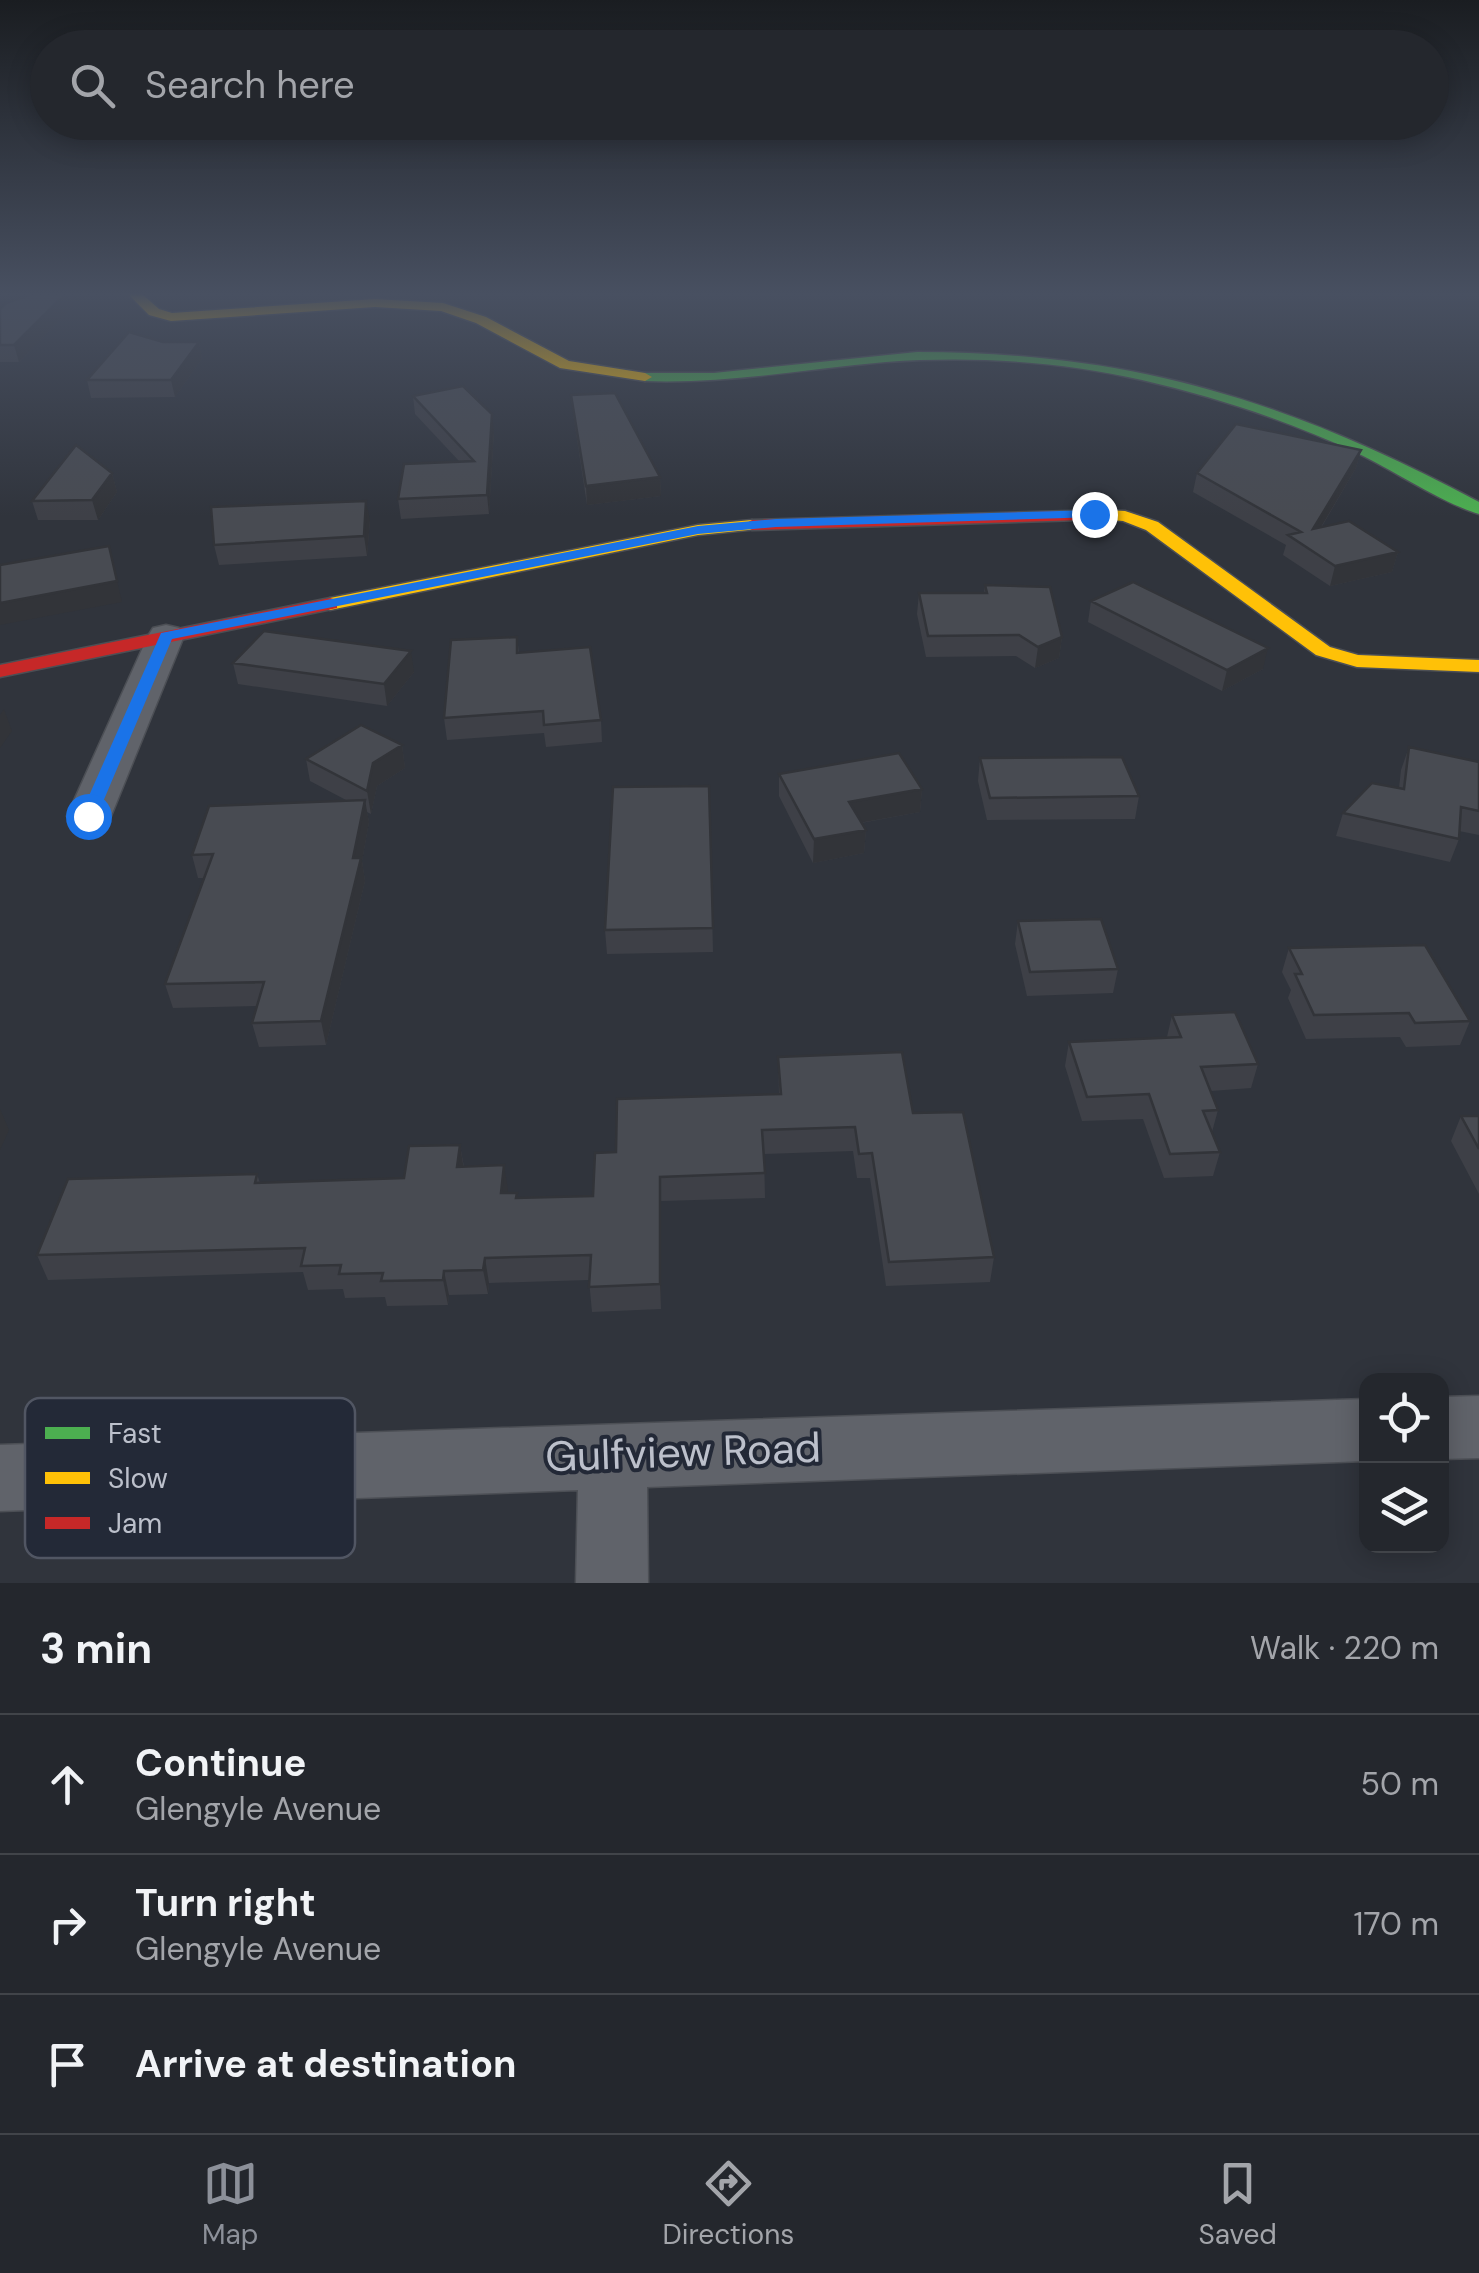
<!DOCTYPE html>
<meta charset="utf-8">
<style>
:root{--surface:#24272d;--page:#303339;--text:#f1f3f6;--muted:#a3a5aa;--line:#414449;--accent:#8c9099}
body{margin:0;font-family:"DM Sans",sans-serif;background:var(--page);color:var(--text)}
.controls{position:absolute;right:30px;bottom:30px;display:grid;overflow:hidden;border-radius:20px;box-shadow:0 5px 25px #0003}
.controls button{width:90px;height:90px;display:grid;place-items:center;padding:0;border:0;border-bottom:2px solid var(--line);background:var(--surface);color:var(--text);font:50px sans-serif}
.stop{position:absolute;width:30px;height:30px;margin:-22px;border:8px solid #1a73e8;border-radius:50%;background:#fff}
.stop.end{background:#1a73e8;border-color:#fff;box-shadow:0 2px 10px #0008}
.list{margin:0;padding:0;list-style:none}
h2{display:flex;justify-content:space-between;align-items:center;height:130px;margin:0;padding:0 40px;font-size:42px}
h2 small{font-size:32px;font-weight:400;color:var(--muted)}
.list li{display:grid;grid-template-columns:65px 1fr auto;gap:30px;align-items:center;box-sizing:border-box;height:140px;padding:0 40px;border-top:2px solid var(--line)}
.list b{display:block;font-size:38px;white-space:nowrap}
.list p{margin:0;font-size:32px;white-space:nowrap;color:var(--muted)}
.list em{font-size:32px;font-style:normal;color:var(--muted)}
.icon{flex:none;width:55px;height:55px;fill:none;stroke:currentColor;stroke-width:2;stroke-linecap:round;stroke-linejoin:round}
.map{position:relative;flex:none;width:1479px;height:1583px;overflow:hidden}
.search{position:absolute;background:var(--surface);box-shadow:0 5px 25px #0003;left:30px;right:30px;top:30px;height:110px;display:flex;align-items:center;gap:25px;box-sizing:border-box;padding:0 35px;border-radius:55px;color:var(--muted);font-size:38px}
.sheet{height:550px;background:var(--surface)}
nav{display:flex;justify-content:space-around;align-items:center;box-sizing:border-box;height:140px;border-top:2px solid var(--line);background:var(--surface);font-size:28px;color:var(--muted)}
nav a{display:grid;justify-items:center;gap:5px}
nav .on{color:var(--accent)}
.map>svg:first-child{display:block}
</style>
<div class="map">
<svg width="1479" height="1583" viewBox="0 0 1479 1583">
<rect width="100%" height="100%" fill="#30343c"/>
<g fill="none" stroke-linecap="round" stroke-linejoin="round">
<!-- street casing -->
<g stroke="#4c4f55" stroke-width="3">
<path id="street" d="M166,625L179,628L184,636L111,816L104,825L89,829L74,825L67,816L148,636L153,628Z
M1479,1396V1458L1442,1459V1397Z
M1366,1399V1461L647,1487L648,1583H576L578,1490L0,1511V1445Z"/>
</g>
<!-- fast casing -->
<g stroke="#4c4f55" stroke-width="3">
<path id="fast" d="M917,352C1134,352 1288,401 1479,502V514C1444,504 1393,470 1357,453C1289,421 1216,397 1142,380C1060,361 971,356 886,362C805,369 727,384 645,381L638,377L645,373H714Z"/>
</g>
<!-- slow casing -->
<g stroke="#4c4f55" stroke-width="3">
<path id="slow" d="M128,294H142L159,309L172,313L375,299L443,303L486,317L569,361L645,373L652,377L645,381L560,368L476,323L441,311L375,307L171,321L149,315Z
M1107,510L1125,511L1158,522L1330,647L1358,655L1479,660V672L1357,667L1316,655L1146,530L1123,521L1101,519L1098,515Z
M752,520L761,525L758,529L698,535L330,610L321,604L330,598L698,525Z"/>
</g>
<!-- jam casing -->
<g stroke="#4c4f55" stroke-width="3">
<path id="jam" d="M1107,510L1116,515L1113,519L752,530L743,525L752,520Z
M330,598L337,600V608L0,677V665Z"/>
</g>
<!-- street -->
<use href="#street" fill="#60636a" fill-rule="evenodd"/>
<!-- fast -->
<use href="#fast" fill="#4caf50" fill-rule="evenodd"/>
<!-- slow -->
<use href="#slow" fill="#ffc107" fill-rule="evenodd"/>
<!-- jam -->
<use href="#jam" fill="#c62828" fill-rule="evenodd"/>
</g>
<!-- wall -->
<path fill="#3e4047" d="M32,294H85L19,362H0V309Z
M163,342H199L202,359L175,397L91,398L87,380Z
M571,395L660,477L661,496L587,505L573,413Z
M413,396L494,432L489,514L401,519L398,499L459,461L415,414Z
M1361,450L1356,468L1321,528L1398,552L1392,572L1330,586L1283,555L1286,545L1193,492L1197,473Z
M112,473L117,492L98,520H38L32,501Z
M370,520L367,556L219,565L214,545Z
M985,585L1062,637L1059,658L1035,668L1016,656L926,657L917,614L919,593H984Z
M1091,601L1263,669L1222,691L1088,622Z
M517,637L519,652L601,720L602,742L546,747L544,733L447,740L444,718Z
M233,663L414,672L387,706L238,684Z
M402,745L405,768L377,786L371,814L367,812L369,822L362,861L365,881L326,1045L259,1047L252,1023L257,1006L173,1008L165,984L204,878H198L192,855L346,800L310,781L306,759Z
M1409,747L1479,762V835L1459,831V839L1450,862L1336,836L1343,813L1399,788L1401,770Z
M980,758L1139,796L1135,819L987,820L978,781Z
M779,774L922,789L920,812L861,823L866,830L864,853L813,863L779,796Z
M709,786L713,952L607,954L605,930Z
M1018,921L1118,969L1113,993L1027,996L1015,944Z
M1289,948L1470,1021L1460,1045L1406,1047L1400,1037L1306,1039L1288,998L1291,990L1282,972Z
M1172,1015L1258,1064L1251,1088L1211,1091L1218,1110L1212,1132L1220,1152L1213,1176L1164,1178L1143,1119L1082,1121L1065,1066L1069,1042L1167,1037Z
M778,1057L913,1113L994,1257L990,1282L886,1286L870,1178H857L853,1151L764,1154L765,1198L661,1201V1309L592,1312L589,1280L489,1283L488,1294L449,1295L448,1305L387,1306L385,1297L345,1298L343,1289L308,1290L303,1272L48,1280L37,1255L257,1174L260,1183L404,1178L460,1145L464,1167L504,1165L507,1193L518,1197L593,1196L616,1152L779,1094Z
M1461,1116H1479V1194L1451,1141Z"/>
<!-- shaded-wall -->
<path fill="#323439" d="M65,294H85L19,362L14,345Z
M199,342L202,359L175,397L171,380Z
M492,414L494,432L489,514L487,495Z
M1361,450L1356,468L1308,549L1313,529Z
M112,473L117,492L98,520L92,500Z
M660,477L661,496L587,505L586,486Z
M366,501L370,520L367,556L364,536Z
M109,546L122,602L0,625V603Z
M1398,552L1392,572L1330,586L1335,566Z
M1062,637L1059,658L1035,668L1038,647Z
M1268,648L1263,669L1222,691L1227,670Z
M411,651L414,672L387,706L384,684Z
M4,709L12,731L0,748V715Z
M402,745L405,768L377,786L371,814L367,791L373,763Z
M922,789L920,812L848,825L849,802Z
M365,800L369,822L362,861L365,881L326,1045L321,1021Z
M866,830L864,853L813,863L814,839Z
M0,1109L9,1130L0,1150Z
M460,1145L464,1170L457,1167Z
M504,1165L508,1190L504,1218L501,1193Z
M660,1177L661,1201V1309L660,1284Z
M485,1258L489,1283L488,1294L483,1270Z
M444,1271L449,1295L448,1305L443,1280Z"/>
<!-- building -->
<path fill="#484b52" stroke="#323439" stroke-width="2.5" d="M32,294H65L14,345H0V309L6,303Z
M129,332L163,342H199L171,380H87Z
M463,386L492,414L487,495L398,499L404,464L474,461L413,396Z
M615,393L660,477L586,486L571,395Z
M1236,424L1361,450L1313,529L1349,521L1398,552L1335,566L1288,535L1301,532L1197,473Z
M76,445L112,473L92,500L32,501Z
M366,501L364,536L214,545L211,507Z
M109,546L117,581L0,603V565Z
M1133,582L1268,648L1227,670L1091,601Z
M985,585L1050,587L1062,637L1038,647L1019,635L928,636L919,593H987Z
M264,631L411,651L384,684L233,663Z
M517,637V653L590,647L601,720L544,725L543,711L444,718L451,640Z
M361,725L402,745L373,763L367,791L306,759Z
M1409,747L1479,762V811L1461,807L1459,839L1343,813L1372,783L1404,789Z
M899,753L922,789L849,802L866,830L814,839L779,774Z
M1122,757L1139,796L990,798L980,758Z
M709,786L713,928L605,930L613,787Z
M365,800L353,858H361L321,1021L252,1023L264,982L165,984L213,854L192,855L209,806Z
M1101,919L1118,969L1030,972L1018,921Z
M1425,945L1470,1021L1415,1023L1409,1013L1314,1015L1295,974H1302L1289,948Z
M1235,1012L1258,1064L1201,1067L1218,1110L1203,1111L1220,1152L1170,1154L1149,1094L1087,1097L1069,1042L1181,1037L1172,1015Z
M902,1052L913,1113L963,1112L994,1257L889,1262L872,1153L859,1154L855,1127L762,1130L765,1173L660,1177V1284L589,1287L591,1255L485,1258L483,1270L444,1271L443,1280L381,1281L383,1273L339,1274L341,1265L301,1266L305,1248L37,1255L68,1179L257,1174L255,1183L404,1178L409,1146L460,1145L457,1167L504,1165L501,1193H517L516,1198L593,1196L595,1153L616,1152L617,1099L781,1094L778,1057Z
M1461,1116H1479V1149Z"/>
<!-- sky -->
<linearGradient id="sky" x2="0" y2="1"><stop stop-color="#1a1d21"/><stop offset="0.57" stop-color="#485061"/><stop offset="1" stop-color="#485061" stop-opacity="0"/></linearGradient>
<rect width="1479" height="516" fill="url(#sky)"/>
<!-- route -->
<path fill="#1a73e8" d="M1094,510L1098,517L776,527L698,534L172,639L97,816L88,822L80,816L161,633L698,526L776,519Z"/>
<g text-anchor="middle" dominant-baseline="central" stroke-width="8" stroke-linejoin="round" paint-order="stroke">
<!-- near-street labels -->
<g font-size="42" fill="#bcc0cb" stroke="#232937">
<text transform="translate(683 1452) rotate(-2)">Gulfview Road</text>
</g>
</g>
<!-- legend -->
<rect x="25" y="1398" width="330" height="160" rx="15" fill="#232937" stroke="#515663" stroke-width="2.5"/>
<rect x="45" y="1427" width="45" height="12" fill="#4caf50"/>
<rect x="45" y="1472" width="45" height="12" fill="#ffc107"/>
<rect x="45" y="1517" width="45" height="12" fill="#c62828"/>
<g font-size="28" fill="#bcc0cb">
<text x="108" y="1443">Fast</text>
<text x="108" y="1488">Slow</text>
<text x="108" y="1533">Jam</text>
</g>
</svg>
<div class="controls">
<button><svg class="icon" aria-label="locate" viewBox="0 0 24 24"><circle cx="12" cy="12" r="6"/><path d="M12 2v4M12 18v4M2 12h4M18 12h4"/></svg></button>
<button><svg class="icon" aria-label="layers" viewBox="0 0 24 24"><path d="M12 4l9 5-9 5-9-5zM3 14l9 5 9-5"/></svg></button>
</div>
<div class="stop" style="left:88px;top:816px"></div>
<div class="stop end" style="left:1094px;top:514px"></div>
<div class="search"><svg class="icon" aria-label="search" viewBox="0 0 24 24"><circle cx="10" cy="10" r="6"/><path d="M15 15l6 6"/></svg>Search here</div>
</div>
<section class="sheet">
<h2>3 min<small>Walk · 220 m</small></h2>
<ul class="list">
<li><svg class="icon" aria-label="ahead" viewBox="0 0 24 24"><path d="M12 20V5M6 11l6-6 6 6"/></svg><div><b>Continue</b><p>Glengyle Avenue</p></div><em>50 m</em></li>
<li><svg class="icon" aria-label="right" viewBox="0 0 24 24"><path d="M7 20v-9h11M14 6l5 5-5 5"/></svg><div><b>Turn right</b><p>Glengyle Avenue</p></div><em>170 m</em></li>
<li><svg class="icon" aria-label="arrive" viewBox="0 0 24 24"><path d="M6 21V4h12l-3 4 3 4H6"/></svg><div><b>Arrive at destination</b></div></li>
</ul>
</section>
<nav>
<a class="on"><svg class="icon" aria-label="map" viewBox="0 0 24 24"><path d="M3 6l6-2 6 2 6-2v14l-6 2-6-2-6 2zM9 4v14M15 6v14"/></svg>Map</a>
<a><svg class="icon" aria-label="directions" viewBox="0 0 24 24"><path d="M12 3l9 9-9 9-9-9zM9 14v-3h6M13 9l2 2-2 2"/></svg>Directions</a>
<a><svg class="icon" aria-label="saved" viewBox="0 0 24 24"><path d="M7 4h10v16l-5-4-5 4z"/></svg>Saved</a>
</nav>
